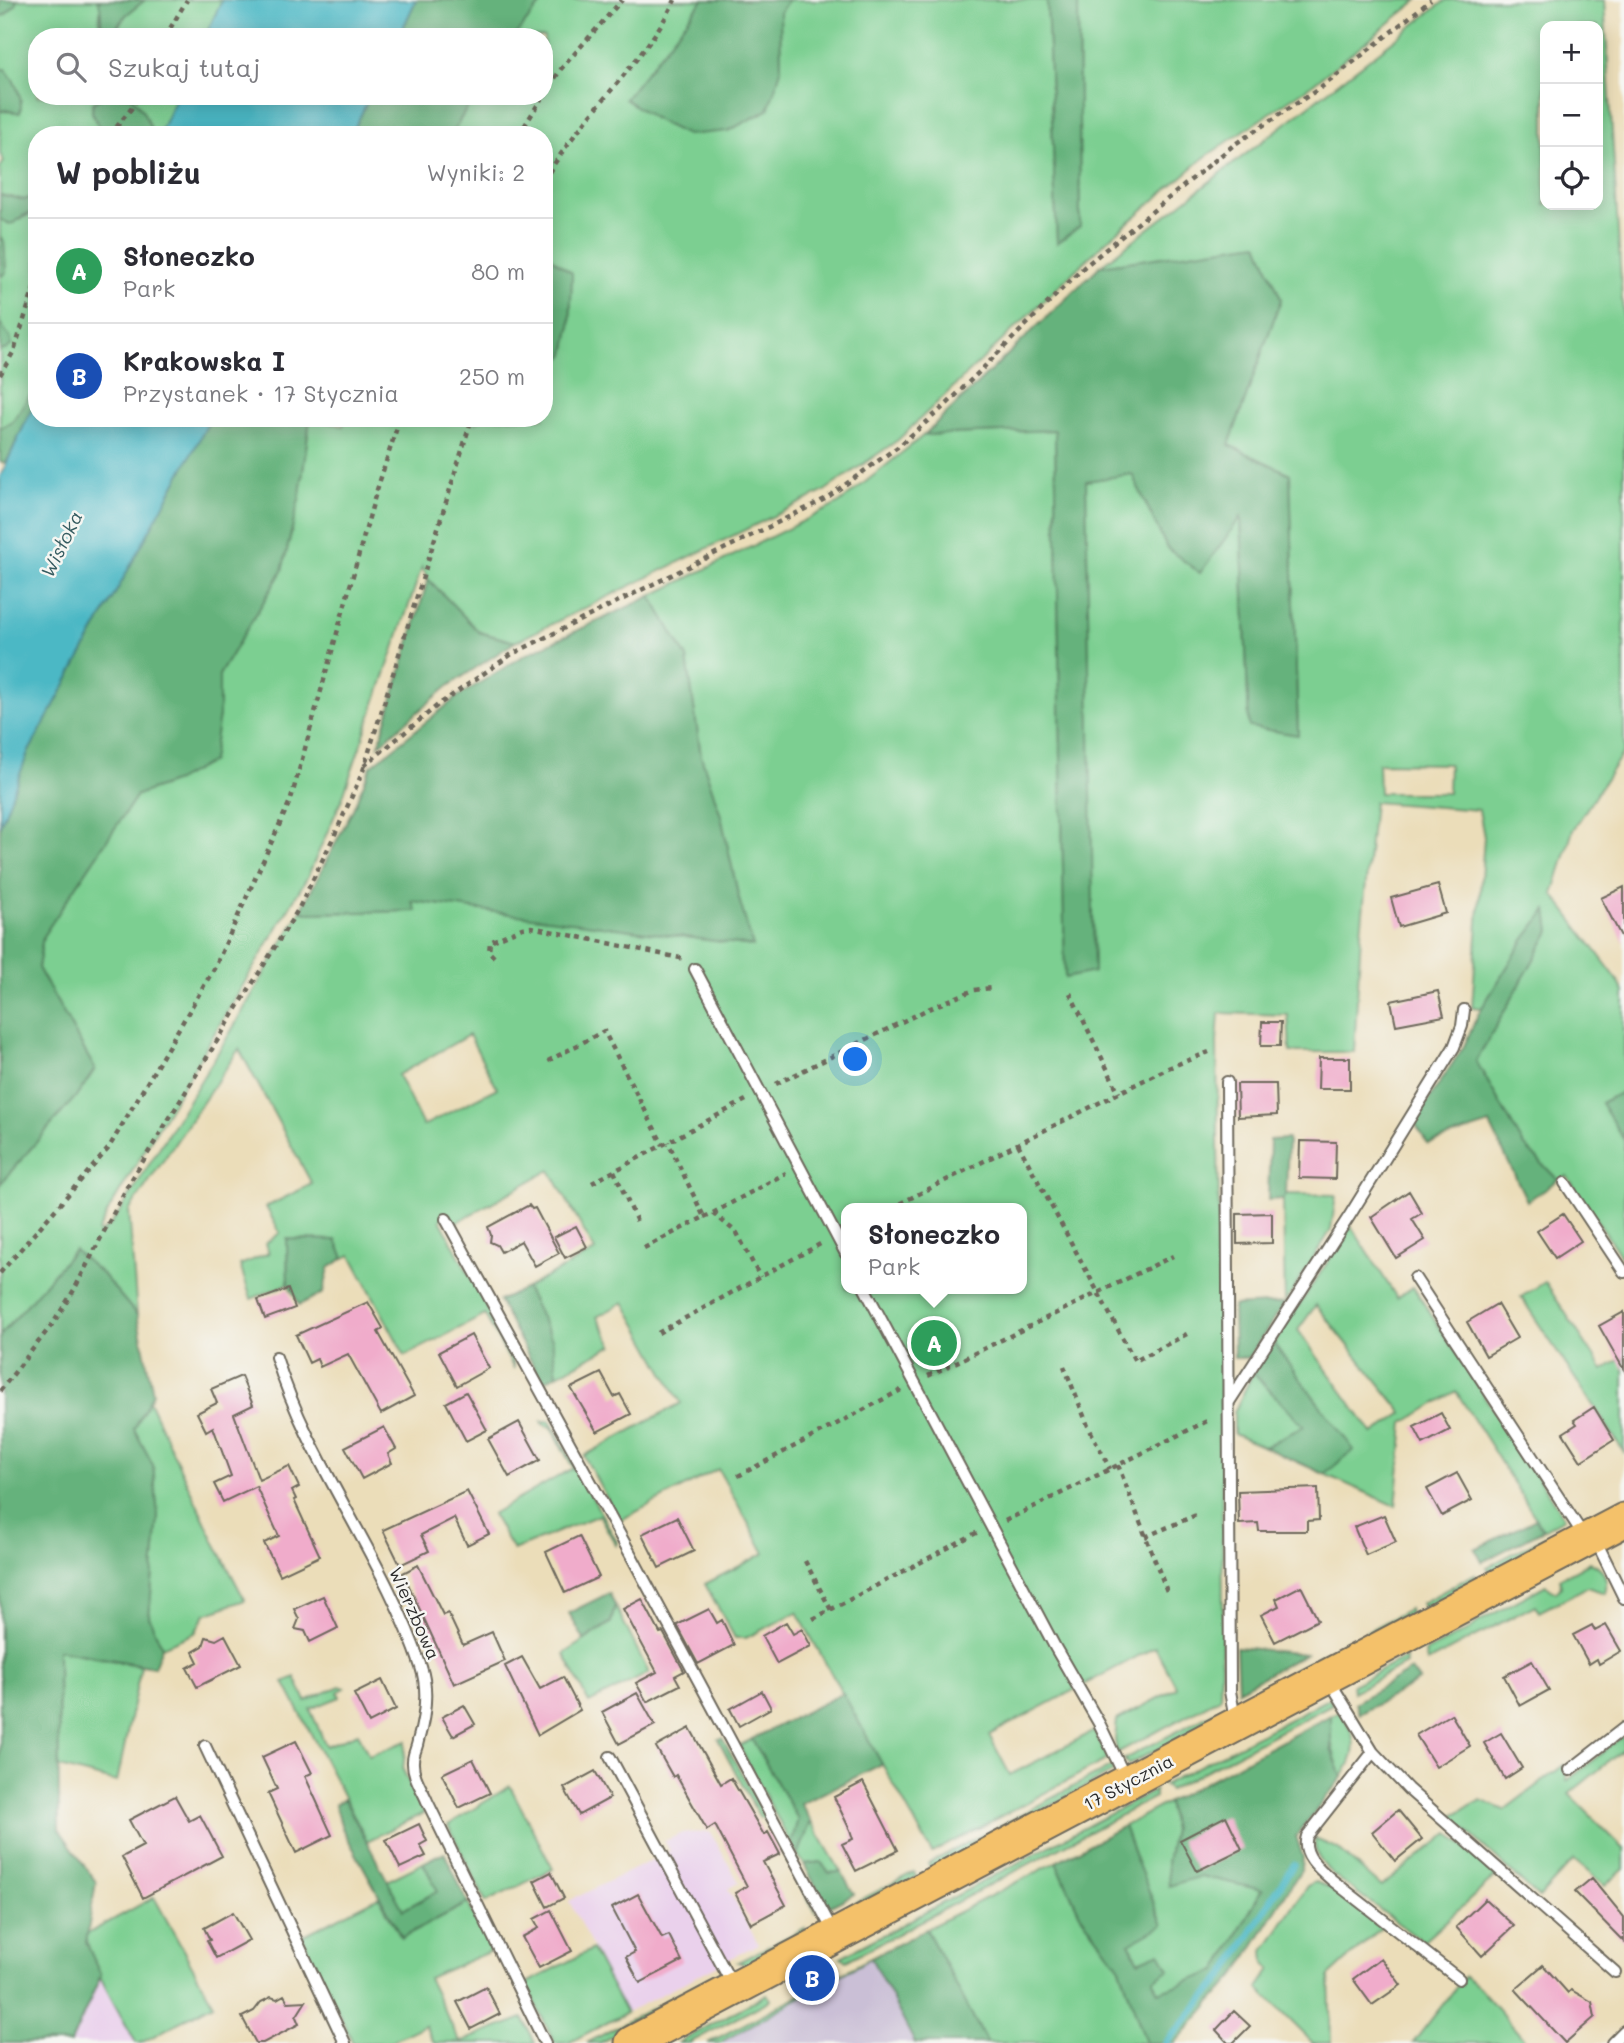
<!DOCTYPE html>
<html lang="pl">
<meta charset="utf-8">
<style>
:root{--surface:#fff;--page:#f2f2f3;--text:#2b2b33;--muted:#7c7c81;--line:#e1e1e2;--accent:#2563eb}
body{margin:0;font-family:Mali,sans-serif;background:var(--page);color:var(--text)}
.controls{position:absolute;right:21px;top:21px;display:grid;overflow:hidden;border-radius:14px;box-shadow:0 4px 18px #0003}
.controls button{width:63px;height:63px;display:grid;place-items:center;padding:0;border:0;border-bottom:2px solid var(--line);background:var(--surface);color:var(--text);font:35px sans-serif}
.you{position:absolute;left:856px;top:1060px;width:24px;height:24px;margin:-18px;border:5px solid #fff;border-radius:50%;background:#1a73e8;box-shadow:0 0 0 10px #1a73e833}
.badge{display:grid;place-items:center;width:46px;height:46px;border-radius:50%;background:var(--accent);color:#fff;font-size:23px;font-weight:700}
.pin{position:absolute;translate:-50% -50%;border:4px solid #fff;box-shadow:0 2px 7px #0006}
.popup{position:absolute;left:841px;top:1203px;width:186px;height:91px;box-sizing:border-box;display:grid;place-content:center;border-radius:14px;background:var(--surface);filter:drop-shadow(0 2px 5px #0005);font-size:23px;white-space:nowrap;color:var(--muted)}
.popup b{font-size:26px;color:var(--text)}
.popup::after{content:'';position:absolute;left:50%;top:100%;margin-left:-14px;border:14px solid transparent;border-top-color:var(--surface)}
.list{margin:0;padding:0;list-style:none}
h2{display:flex;justify-content:space-between;align-items:center;height:91px;margin:0;padding:0 28px;font-size:30px}
h2 small{font-size:23px;font-weight:400;color:var(--muted)}
.list li{display:grid;grid-template-columns:46px 1fr auto;gap:21px;align-items:center;box-sizing:border-box;height:105px;padding:0 28px;border-top:2px solid var(--line)}
.list b{display:block;font-size:26px;white-space:nowrap}
.list p{margin:0;font-size:23px;white-space:nowrap;color:var(--muted)}
.list em{font-size:23px;font-style:normal;color:var(--muted)}
.icon{flex:none;width:38px;height:38px;fill:none;stroke:currentColor;stroke-width:2;stroke-linecap:round;stroke-linejoin:round}
.map{position:relative;flex:none;width:1624px;height:2043px;overflow:hidden}
.search{position:absolute;background:var(--surface);box-shadow:0 4px 18px #0003;left:28px;top:28px;width:525px;height:77px;display:flex;align-items:center;gap:18px;box-sizing:border-box;padding:0 24px;border-radius:28px;color:var(--muted);font-size:26px}
.panel{position:absolute;background:var(--surface);box-shadow:0 4px 18px #0003;left:28px;top:126px;width:525px;height:301px;border-radius:28px}
.map>svg:first-child{display:block}
</style>
<div class="map">
<svg width="1624" height="2043" viewBox="0 0 1624 2043">
<rect width="100%" height="100%" fill="#f6f6f2"/>
<filter id="ink" filterUnits="userSpaceOnUse"><feTurbulence type="fractalNoise" baseFrequency=".0143" numOctaves="2"/><feDisplacementMap in="SourceGraphic" scale="14" xChannelSelector="R" yChannelSelector="G"/><feConvolveMatrix kernelMatrix="1 2 1 2 8 2 1 2 1" color-interpolation-filters="sRGB"/></filter>
<filter id="wash" filterUnits="userSpaceOnUse"><feTurbulence type="fractalNoise" baseFrequency=".00686" numOctaves="4" result="noise"/><feDisplacementMap in="SourceGraphic" scale="28" xChannelSelector="R" yChannelSelector="G"/><feGaussianBlur stdDeviation="1.57" result="paint"/><feColorMatrix in="noise" values="0 0 0 0 0 0 0 0 0 0 0 0 0 0 0 0 0 1.4 0 .05"/><feComposite in="paint" operator="in"/></filter>
<g filter="url(#wash)">
<rect width="100%" height="100%" fill="#ebddb9"/>
<!-- built -->
<path fill="#ead1ec" d="M710,1832L739,1882L728,1889L758,1944L626,2013L569,1901L670,1851L665,1841L683,1833Z
M101,1975L136,2043H71Z"/>
<!-- industrial -->
<path fill="#cabfd6" d="M871,1958L915,2043H719Z"/>
<!-- green -->
<path fill="#7ccf91" stroke="#547d5e" stroke-width="2" fill-rule="evenodd" d="M18,0H98L101,5L99,23L119,26L126,15L145,0H222L205,37H37V96H104L93,103L92,112L103,135H37V194L25,200L0,195V168L4,161L0,154V111L13,112L0,69V16L5,15Z
M544,0H703L625,99L658,121L687,135L781,70L780,12L788,0H1047L1057,242L1080,226L1078,0H1418L1313,84L1205,157L1104,243L898,440L823,492L515,642L479,632L428,579L422,567L342,799L308,876L109,1210L98,1231L99,1234L110,1225L121,1210L230,1033L301,910L307,913L415,911L411,900L752,946L739,899L721,816L701,756L687,658L651,596L838,504L924,435L1055,430L1065,977L1093,972L1086,481L1132,474L1167,548L1241,516L1249,727L1298,734L1290,474L1229,445L1281,299L1258,243L1100,266L1446,0H1604L1624,331V751L1573,830L1553,894L1617,979L1624,992V1091L1601,1103L1624,1140V1261L1567,1176L1558,1180L1523,1144L1476,1061L1550,931L1546,911L1524,940L1482,1008L1472,1007L1484,837L1479,810L1374,802L1361,933L1354,1052H1290L1288,1015L1219,1013L1217,1042L1223,1609L1220,1698L1117,1753L1115,1740L1117,1720L1177,1688L1155,1647L989,1735L1010,1775L1094,1731L1108,1759L932,1853L797,1612L746,1638H735L705,1584L765,1553L718,1469L619,1521L584,1456L681,1403L624,1302L597,1317L613,1345L557,1375L552,1339L526,1288L595,1251L550,1170L457,1222L454,1223L449,1215L440,1220L512,1355L514,1369L485,1315L405,1356L351,1255L344,1258L336,1240L287,1239L288,1284L251,1299L240,1265L269,1253L265,1244L280,1233L266,1207L312,1184L239,1049L129,1211L137,1315L102,1274L74,1250L0,1336V1184L79,1093L95,1069L38,968L43,936L137,795L176,781L219,716V675L282,571L300,495L310,418L343,426L346,418H477L476,423L484,418H544V375L565,354L570,327L572,273L544,253V135H451L474,96H544V37H514ZM1545,26H1598V205H1545ZM1378,763L1449,764L1448,793H1379ZM469,1035L497,1088L423,1126L398,1075ZM846,1208H1021V1289H846Z
M130,96H177L159,135H153C148,120 142,106 130,96Z
M37,211V388L11,423L0,428V350H5L11,339L0,323V277L6,272L4,241L0,237V219L9,224Z
M1286,1194L1336,1195L1331,1230L1285,1303L1283,1199Z
M1351,1226L1397,1298L1413,1287L1564,1518L1543,1530L1456,1391L1404,1423L1396,1506L1324,1474L1353,1450L1274,1344ZM1316,1305L1403,1413L1373,1434L1298,1330Z
M1545,1282L1603,1370L1624,1357V1452L1521,1297Z
M1253,1373L1304,1426L1264,1447L1234,1434V1412Z
M149,1401L215,1543L245,1600L205,1614L195,1633L162,1647L149,1617L158,1516L153,1465L134,1429Z
M542,1421H550L617,1542L616,1545L599,1515L513,1550L492,1514L573,1468L551,1427L543,1424Z
M1569,1524L1571,1530L1491,1573L1487,1567Z
M1590,1562C1603,1566 1609,1580 1605,1593L1587,1587L1539,1612L1535,1605L1427,1662L1425,1652L1469,1630L1478,1622L1546,1585L1556,1592L1561,1586L1559,1579Z
M1475,1574L1477,1580L1424,1608L1422,1603Z
M615,1605L649,1673L589,1703L564,1654L611,1623Z
M1409,1609L1410,1614L1369,1637L1366,1632Z
M1349,1640L1351,1644L1243,1703L1239,1699Z
M58,1650L141,1666L117,1782L59,1767Z
M1405,1658L1406,1664L1353,1692L1352,1685Z
M295,1677L306,1701L340,1686L345,1688L338,1692L340,1697L310,1709L326,1746L358,1733L369,1756L406,1741L403,1770L424,1813L367,1841L284,1682Z
M1330,1698L1332,1704L1169,1790L1163,1785Z
M1224,1707L1222,1715L1128,1765L1124,1759Z
M1340,1711C1356,1735 1360,1752 1342,1777C1333,1753 1329,1741 1331,1715Z
M1624,1735V1749L1569,1794L1624,1849V1869L1605,1886L1574,1860L1539,1898L1451,1816L1481,1800L1504,1810L1564,1765L1567,1781Z
M722,1738L811,1900L816,1913L764,1818H760L718,1739Z
M752,1739L798,1819L791,1844L739,1746Z
M1112,1766L1113,1772L931,1869L928,1864Z
M510,1786L553,1869L486,1902L448,1825Z
M1155,1790V1797L846,1961L841,1957Z
M1168,1802L1173,1830L1167,1863L1201,1876L1262,1889L1217,1971L1158,1993L1153,1980L1159,1953L1139,1961L1129,1944L1135,1857L1124,1826Z
M811,1821L841,1872L829,1873L821,1862L804,1864L798,1855Z
M1449,1833L1496,1876L1423,1942L1331,1873C1322,1863 1313,1854 1315,1839L1337,1848L1381,1887Z
M1056,1862L1080,1914L1120,1968L1146,2043H987L926,1929Z
M423,1863L438,1891L403,1910L387,1881Z
M914,1872L916,1877L834,1920L832,1915Z
M1315,1882L1329,1887L1384,1925L1329,1976L1331,2043H1313L1258,1988L1271,1969L1265,1963L1264,1951L1307,1886Z
M154,1897L213,2004L141,2043H136C124,2020 84,1956 87,1934Z
M379,1897L401,1938L468,1903L491,1951L428,1978L460,2042L523,2018L535,2043H434L425,2025L388,2043H353L302,1936Z
M805,1928V1936L747,1965L738,1962Z
M592,1949L626,2013L568,2043H555L525,1984Z
M871,1958L719,2043H708Z
M714,1975L711,1984L599,2043H587Z
M1465,1976L1479,1987L1527,2043H1413Z
M767,1994L771,2000L689,2043H678Z"/>
<!-- forest -->
<path fill="#65b27b" stroke="#486e53" stroke-width="2" d="M0,0H16V5L5,15L0,16Z
M98,0H145L126,15L111,34L102,35C100,24 103,9 98,0Z
M416,0H544L514,37H399Z
M703,0H788L780,12L781,70L768,110L728,131L687,135L658,121L625,99Z
M1047,0H1078L1080,226L1057,243Z
M0,69H5C15,80 24,98 20,113L6,110L0,111Z
M104,96H130C142,106 148,120 153,135H103L92,112L93,103Z
M370,96H474L451,135H351Z
M37,194V211C33,213 29,213 25,215C13,220 17,229 0,219V195L25,200Z
M0,237L4,241L6,272L0,277Z
M1258,243L1281,299L1229,445L1290,474L1298,735L1249,727L1241,517L1200,573L1167,548L1132,474L1086,481L1094,972L1065,978L1055,430L924,435L1100,266Z
M544,253L572,273L570,327L565,354L544,375Z
M0,323L11,339V346L5,350H0Z
M35,388H37V398L6,463L0,462V428L11,423Z
M211,418H310L300,495L282,571L219,675V716L212,761L176,781L137,795L43,936L38,968L95,1069L79,1093L0,1184V826L28,753Z
M428,579L479,632L515,642L447,687L379,745Z
M651,596L687,658L701,756L721,816L739,899L753,946L412,901L416,911L307,913L301,910L353,809L371,766L457,697L525,655Z
M1547,910L1550,931L1476,1061L1523,1144L1558,1180L1527,1201L1490,1124L1428,1144L1414,1122L1464,1046L1478,1014L1524,940Z
M1624,1091V1140L1601,1103Z
M1288,1139L1286,1194L1283,1199L1268,1200L1270,1140Z
M287,1239L336,1240L344,1258L329,1268L323,1293L299,1305L288,1284Z
M74,1250L102,1274L137,1315L153,1393L134,1429L153,1465L158,1516L149,1617L162,1647L154,1667L58,1650L59,1829L96,1882L86,1942L101,1975L71,2043H0V1336Z
M526,1288L552,1339L557,1375L545,1381L541,1380L499,1301Z
M1285,1303L1248,1358H1234L1233,1306Z
M1274,1344L1354,1450L1324,1474L1264,1447L1304,1426L1253,1373Z
M1536,1519L1543,1530L1482,1562L1475,1549Z
M609,1593L615,1605L611,1622L584,1640L569,1613Z
M1236,1647H1237L1305,1654L1238,1690Z
M1411,1670L1419,1681L1359,1714L1355,1703Z
M843,1693L882,1764L801,1804L811,1821L798,1855L791,1844L798,1819L752,1739Z
M1331,1715V1749L1342,1777L1296,1836L1303,1857L1302,1868L1235,1976L1175,2043H1146L1120,1968L1080,1914L1056,1862L1124,1826L1135,1857L1163,1925L1129,1944L1139,1961L1160,1952L1169,1970L1153,1980L1158,1992L1217,1971L1262,1890L1201,1876L1169,1886L1167,1863L1173,1830L1168,1802Z
M344,1799L403,1910L438,1891L423,1863L444,1852L468,1903L402,1937L342,1828L335,1804Z
M821,1862L829,1873L841,1872L854,1894L827,1908L804,1864Z
M926,1929L987,2043H915L871,1958Z"/>
<!-- water -->
<path fill="#4bb8c5" stroke="#3b7278" stroke-width="2" d="M222,0H416L399,37H205Z
M177,96H370L351,135H159Z
M37,398V418H211L28,753L0,826V477Z"/>
<g fill="none" stroke-linecap="round" stroke-linejoin="round">
<!-- stream -->
<path stroke="#4bb8c5" stroke-width="7" d="M1166,2043L1226,1973L1293,1865"/>
</g>
<g id="blocks">
<!-- building -->
<path fill="#f0accb" d="M1438,885L1446,913L1399,927L1391,898Z
M1624,887V942L1601,898Z
M1438,991L1444,1016L1396,1025L1391,1001Z
M1262,1022H1281L1280,1046H1261Z
M1319,1058H1350V1089H1318Z
M1237,1084H1276L1277,1115L1238,1117Z
M1300,1141L1336,1142L1335,1179L1299,1178Z
M1409,1191L1422,1213L1412,1219L1425,1240L1396,1258L1371,1217Z
M529,1205L532,1209L535,1208L559,1253L535,1266L521,1241L501,1252L497,1245L490,1242L491,1235L488,1227Z
M1272,1213V1243L1237,1244V1214Z
M1563,1214L1581,1241L1555,1258L1537,1231Z
M576,1226L587,1247L565,1258L554,1237Z
M288,1289L295,1308L265,1319L258,1300Z
M368,1302L383,1328L378,1332L414,1396L381,1414L348,1354L320,1367L317,1359L309,1363L296,1335Z
M1497,1304L1517,1338L1486,1356L1467,1322Z
M1624,1312V1370L1599,1326Z
M471,1335L489,1368L457,1386L439,1352Z
M601,1373L614,1397L620,1394L631,1414L597,1432L571,1388Z
M241,1376L253,1405L234,1414L259,1480L289,1466L299,1487L292,1491L296,1499L294,1500L320,1556L280,1575L264,1543L279,1536L256,1486L223,1502L214,1484L231,1476L213,1427L206,1431L197,1413L217,1403L211,1389Z
M466,1392L487,1430L466,1441L446,1403Z
M1594,1407L1614,1440L1581,1461L1563,1433L1577,1424L1574,1420Z
M1441,1413L1450,1430L1423,1444L1414,1427Z
M519,1422L540,1460L509,1477L488,1439Z
M384,1427L396,1449L388,1454L392,1463L362,1479L345,1447Z
M1457,1473L1472,1500L1442,1516L1427,1489Z
M1318,1488L1319,1520L1307,1521V1531H1259L1258,1523L1239,1524L1238,1491Z
M467,1491L489,1534L467,1545L454,1518L421,1535L429,1551L400,1565L383,1530Z
M1384,1515L1396,1542L1366,1555L1354,1527Z
M677,1517L694,1551L659,1568L642,1534Z
M579,1536L599,1577L565,1593L546,1552Z
M418,1565L443,1615L448,1613L463,1645L492,1632L505,1661L454,1684L403,1573Z
M1301,1586L1318,1620L1275,1642L1261,1615L1279,1606L1276,1599Z
M323,1596L338,1628L310,1642L305,1631L295,1629L299,1619L294,1609Z
M642,1599L660,1633L663,1632L684,1671L675,1676L680,1685L647,1702L636,1683L657,1672L623,1609Z
M709,1609L717,1623L722,1620L734,1645L698,1664L677,1625Z
M786,1622L793,1634L802,1629L811,1646L777,1664L762,1636Z
M1592,1625L1595,1631L1606,1625L1621,1651L1599,1664L1597,1659L1589,1664L1573,1635Z
M225,1635L241,1665L197,1687L187,1668L198,1662L193,1652L203,1646L206,1637L216,1640Z
M522,1657L540,1689L563,1677L580,1710L538,1735L505,1666Z
M1532,1661L1549,1690L1520,1706L1504,1676Z
M382,1680L396,1709L369,1723L354,1694Z
M762,1691L771,1708L739,1726L730,1709Z
M637,1693L655,1725L619,1744L602,1712Z
M464,1705L475,1724L453,1736L442,1717Z
M1451,1714L1470,1746L1436,1767L1416,1735Z
M690,1728L721,1784L731,1778L764,1835L768,1832L780,1854L763,1862L786,1905L751,1924L735,1893L747,1886L715,1825L707,1830L676,1775L673,1777L656,1747Z
M1501,1733L1522,1768L1505,1779L1484,1743Z
M296,1741L312,1773L305,1776L332,1835L296,1853L268,1793L277,1789L262,1757Z
M473,1759L490,1793L459,1808L442,1774Z
M595,1771L610,1798L579,1815L564,1788Z
M863,1782L898,1850L856,1871L842,1844L853,1839L850,1830L834,1797Z
M175,1796L189,1821L200,1815L222,1856L143,1898L122,1857L143,1846L129,1820Z
M1398,1810L1422,1839L1395,1861L1372,1832Z
M1226,1816L1242,1849L1197,1871L1180,1840Z
M419,1824L427,1841L420,1845L426,1856L400,1868L386,1840Z
M551,1872L564,1898L547,1907L534,1881Z
M1592,1878L1624,1917V1942L1575,1892Z
M638,1894L662,1938L669,1935L682,1961L640,1983L626,1957L635,1952L612,1908Z
M1485,1899L1514,1926L1482,1956L1456,1927Z
M551,1910L572,1951L539,1968L522,1937L539,1928L534,1919Z
M233,1912L249,1940L216,1958L207,1941L210,1940L204,1928Z
M1381,1958L1401,1985L1372,2005L1353,1979Z
M1543,1965L1568,1993L1571,1990L1592,2002L1595,2017L1565,2043L1515,1989Z
M486,1987L500,2014L471,2029L457,2002Z
M284,1995L288,2002L306,2001L296,2017L299,2024L263,2043H256L242,2017L254,2011L261,2002L271,1997L277,1999Z
M1234,2011L1250,2026L1233,2043H1228L1216,2030Z"/>
</g>
</g>
<g filter="url(#ink)">
<use href="#blocks" fill-opacity="0" stroke="#6e695d" stroke-width="2"/>
<g fill="none" stroke-linecap="round" stroke-linejoin="round">
<!-- service casing -->
<g stroke="#6e695d" stroke-width="14">
<path id="service" d="M695,969L846,1254
M1227,1082L1230,1691L1235,1719
M1565,1183L1624,1272
M446,1219L631,1555L834,1933
M1415,1278L1584,1536
M865,1289L1055,1647L1100,1725L1125,1777
M276,1357C310,1466 385,1558 421,1667C429,1691 425,1717 418,1741C417,1748 413,1754 413,1761C412,1775 422,1789 427,1801L545,2043
M1229,1402L1350,1215L1454,1047L1462,1026L1464,1010
M1595,1539L1624,1598
M1329,1680L1373,1752L1408,1789L1615,1972
M205,1746L345,2043
M1373,1752L1307,1836C1301,1854 1319,1869 1332,1880L1459,1979
M610,1757L733,1986
M1570,1770L1624,1728
M1612,2043L1624,2031"/>
</g>
<!-- primary casing -->
<g stroke="#6e695d" stroke-width="37">
<path id="primary" d="M632,2043L1624,1520"/>
</g>
<!-- path -->
<path stroke="#6e695d" stroke-width="4.5" stroke-dasharray="5 5" stroke-linecap="butt" d="M165,37L187,0
M544,95L561,69L622,0
M110,135L131,109L139,96
M519,135L543,96
M544,181C580,116 643,65 675,0
M0,375L14,351L37,279
M364,766L438,705L512,654L825,499L899,446L948,403L1084,267L1235,144L1326,84L1431,0
M494,957L489,952L490,942L522,928L531,927L685,959
M1070,993L1119,1093
M548,1061L604,1031L663,1145
M776,1084L928,1009L974,990L991,988
M1018,1144L1135,1361L1187,1334
M614,1171L638,1224
M592,1183L746,1100
M891,1208L1168,1068L1209,1052
M713,1213L786,1173
M704,1217L713,1213L737,1233L760,1277
M644,1248L704,1217L668,1142
M0,1273L108,1149L215,967L291,799L375,496L400,418
M658,1333L824,1242
M1064,1366L1088,1426L1110,1469
M928,1376L1173,1256
M0,1391L54,1322L74,1290L127,1187L299,908L337,830L363,771L472,418
M1118,1465L1168,1594
M738,1476L901,1390
M1005,1521L1211,1419
M1145,1537L1196,1515
M805,1561L831,1610
M813,1619L978,1532"/>
<!-- service -->
<use href="#service" stroke="#fff" stroke-width="10"/>
<!-- primary -->
<use href="#primary" stroke="#f4c16a" stroke-width="33"/>
</g>
</g>
<g text-anchor="middle" dominant-baseline="central" stroke-width="5" stroke-linejoin="round" paint-order="stroke">
<!-- street labels -->
<g font-size="18" fill="#2b2b2b" stroke="#f6f6f2">
<text transform="translate(415 1613) rotate(66)">Wierzbowa</text>
<text transform="translate(1128 1782) rotate(-28)">17 Stycznia</text>
</g>
<!-- water labels -->
<g font-size="19" font-style="italic" fill="#365c61" stroke="#f6f6f2">
<text transform="translate(61 544) rotate(-64)">Wisłoka</text>
</g>
</g>
</svg>
<div class="controls">
<button>+</button>
<button>−</button>
<button><svg class="icon" aria-label="locate" viewBox="0 0 24 24"><circle cx="12" cy="12" r="6"/><path d="M12 2v4M12 18v4M2 12h4M18 12h4"/></svg></button>
</div>
<div class="you"></div>
<div class="pin badge" style="left:934px;top:1343px;background:#2e9e5b">A</div>
<div class="popup"><b>Słoneczko</b>Park</div>
<div class="pin badge" style="left:812px;top:1978px;background:#1a4fb4">B</div>
<div class="search"><svg class="icon" aria-label="search" viewBox="0 0 24 24"><circle cx="10" cy="10" r="6"/><path d="M15 15l6 6"/></svg>Szukaj tutaj</div>
<section class="panel">
<h2>W pobliżu<small>Wyniki: 2</small></h2>
<ul class="list">
<li><span class="badge" style="background:#2e9e5b">A</span><div><b>Słoneczko</b><p>Park</p></div><em>80 m</em></li>
<li><span class="badge" style="background:#1a4fb4">B</span><div><b>Krakowska I</b><p>Przystanek · 17 Stycznia</p></div><em>250 m</em></li>
</ul>
</section>
</div>
